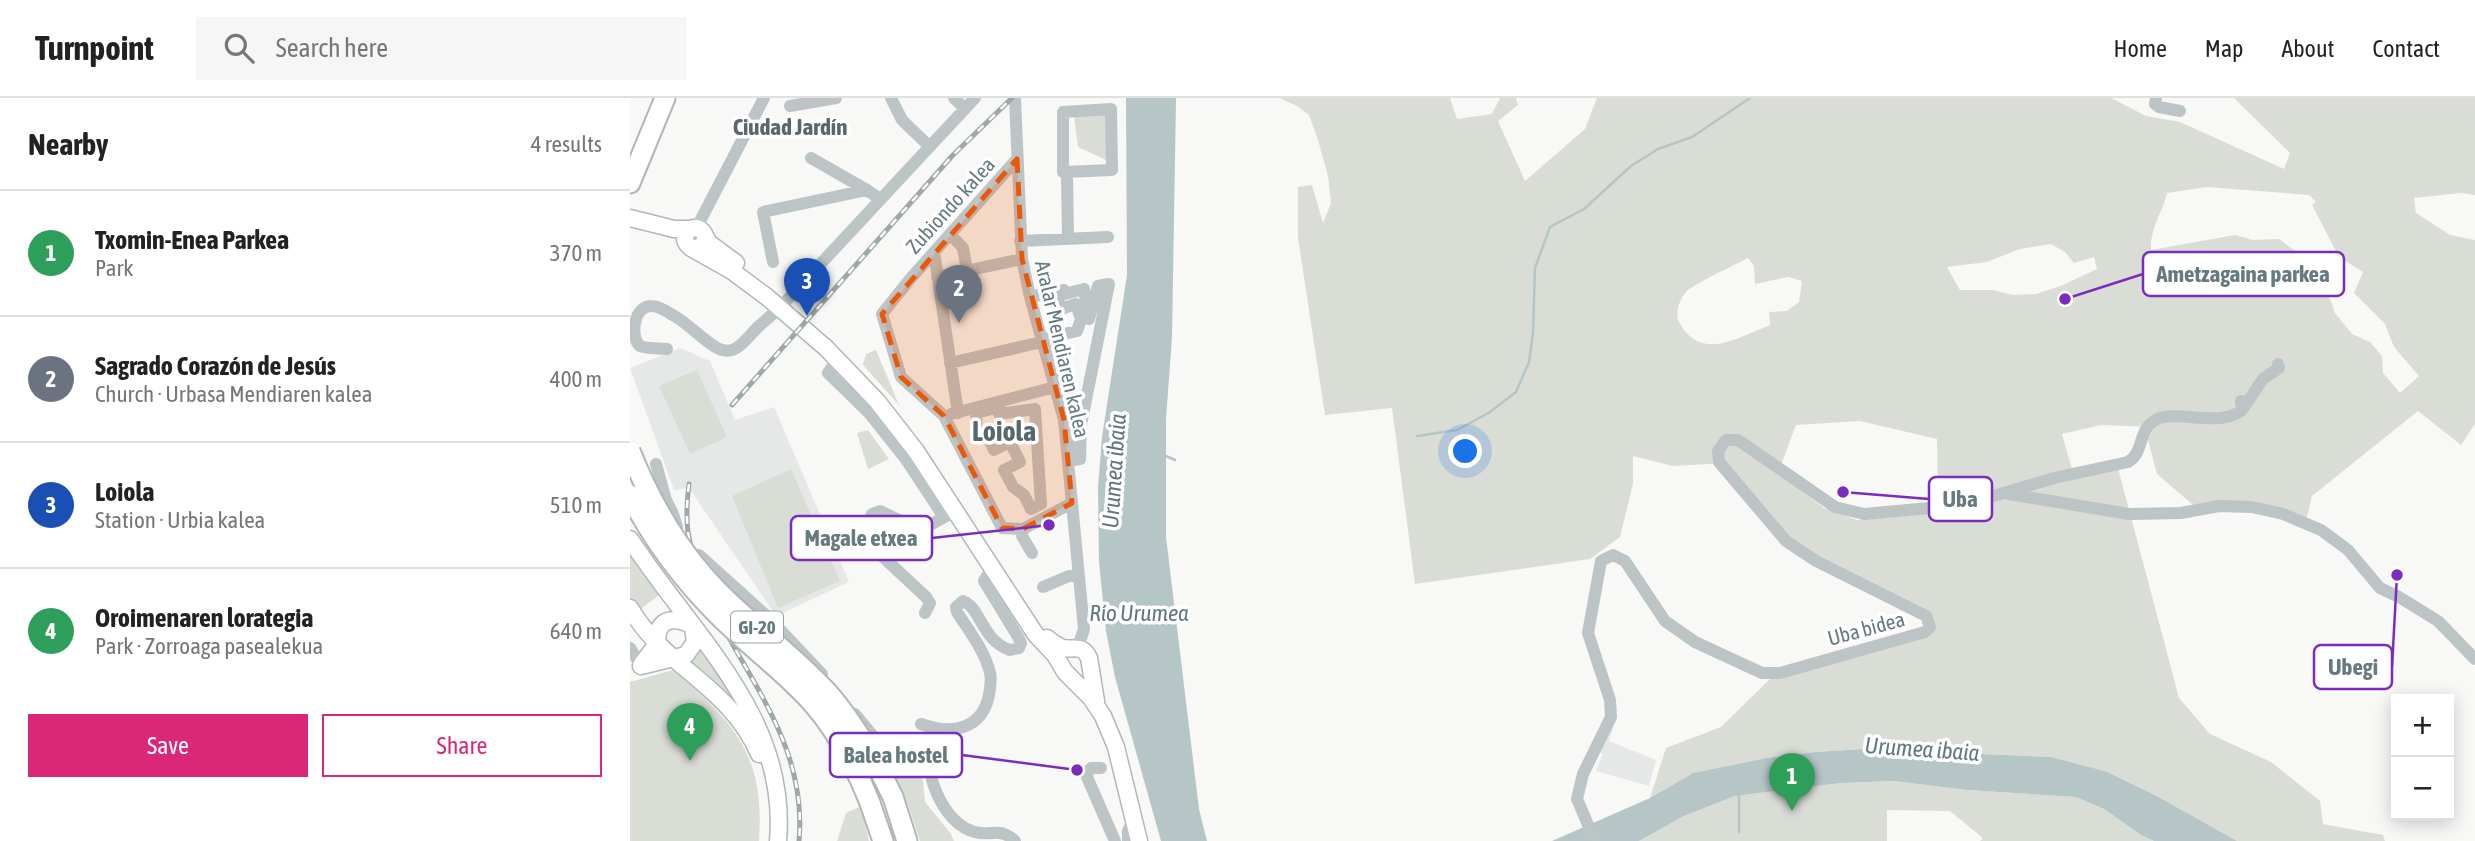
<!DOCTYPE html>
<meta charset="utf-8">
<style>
:root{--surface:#fff;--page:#f6f6f6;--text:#222;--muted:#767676;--line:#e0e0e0;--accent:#db2777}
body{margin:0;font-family:"Asap Condensed",sans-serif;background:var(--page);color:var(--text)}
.controls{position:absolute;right:21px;bottom:21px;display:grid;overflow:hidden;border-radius:0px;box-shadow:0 4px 18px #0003}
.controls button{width:63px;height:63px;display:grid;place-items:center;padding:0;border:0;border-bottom:2px solid var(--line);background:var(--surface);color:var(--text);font:35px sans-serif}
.you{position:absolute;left:836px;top:354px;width:24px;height:24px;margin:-18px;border:5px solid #fff;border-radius:50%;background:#1a73e8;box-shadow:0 0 0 10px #1a73e833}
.badge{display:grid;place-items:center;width:46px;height:46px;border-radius:50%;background:var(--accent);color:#fff;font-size:23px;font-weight:700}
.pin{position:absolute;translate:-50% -58px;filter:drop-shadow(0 2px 4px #0008)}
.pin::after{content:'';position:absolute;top:37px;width:24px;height:21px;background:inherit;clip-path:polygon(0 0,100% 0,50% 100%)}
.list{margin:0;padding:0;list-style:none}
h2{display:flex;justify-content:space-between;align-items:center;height:91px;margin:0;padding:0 28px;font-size:30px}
h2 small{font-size:23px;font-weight:400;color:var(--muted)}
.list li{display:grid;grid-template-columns:46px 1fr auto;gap:21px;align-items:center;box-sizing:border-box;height:126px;padding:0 28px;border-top:2px solid var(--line)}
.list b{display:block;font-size:26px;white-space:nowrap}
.list p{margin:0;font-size:23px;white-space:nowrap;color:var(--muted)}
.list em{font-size:23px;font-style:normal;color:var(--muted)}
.actions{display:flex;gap:14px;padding:21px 28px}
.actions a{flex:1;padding:16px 0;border:2px solid var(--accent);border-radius:0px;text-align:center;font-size:24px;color:var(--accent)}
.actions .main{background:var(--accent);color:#fff}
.icon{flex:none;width:38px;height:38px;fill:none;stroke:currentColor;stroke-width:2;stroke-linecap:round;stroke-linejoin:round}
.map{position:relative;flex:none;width:1845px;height:743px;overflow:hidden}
header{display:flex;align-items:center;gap:42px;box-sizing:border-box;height:98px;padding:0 35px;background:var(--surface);border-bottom:2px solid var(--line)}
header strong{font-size:33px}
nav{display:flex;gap:38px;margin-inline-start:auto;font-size:24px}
.search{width:490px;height:63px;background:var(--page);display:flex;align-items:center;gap:18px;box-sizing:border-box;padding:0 24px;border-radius:0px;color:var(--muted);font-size:26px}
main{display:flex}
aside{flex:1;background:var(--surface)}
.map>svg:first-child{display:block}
</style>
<header>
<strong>Turnpoint</strong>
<div class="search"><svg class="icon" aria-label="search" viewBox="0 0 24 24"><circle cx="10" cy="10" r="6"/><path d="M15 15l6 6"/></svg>Search here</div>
<nav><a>Home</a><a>Map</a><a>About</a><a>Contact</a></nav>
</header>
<main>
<aside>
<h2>Nearby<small>4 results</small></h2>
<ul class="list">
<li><span class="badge" style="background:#2e9e5b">1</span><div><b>Txomin-Enea Parkea</b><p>Park</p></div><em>370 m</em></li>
<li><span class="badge" style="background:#6b7280">2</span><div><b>Sagrado Corazón de Jesús</b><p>Church · Urbasa Mendiaren kalea</p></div><em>400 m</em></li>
<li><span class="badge" style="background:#1a4fb4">3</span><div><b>Loiola</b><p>Station · Urbia kalea</p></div><em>510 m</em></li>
<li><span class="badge" style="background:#2e9e5b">4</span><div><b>Oroimenaren lorategia</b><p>Park · Zorroaga pasealekua</p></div><em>640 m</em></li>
</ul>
<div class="actions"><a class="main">Save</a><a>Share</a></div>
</aside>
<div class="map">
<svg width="1845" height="743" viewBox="0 0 1845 743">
<rect width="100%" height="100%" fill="#f8f8f6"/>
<!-- built -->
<path fill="#e6e8e7" d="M50,250L80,263L105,322L144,309L219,484L146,518L59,390L44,392L0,270Z
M977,628L983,630L979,643L1026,662L1019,688L966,673L973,656L966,653Z"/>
<!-- green -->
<path fill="#daddd6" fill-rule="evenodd" d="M649,0H820L827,21L862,16L870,0H886L888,7L868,23L895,83L955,31L967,0H1481L1516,18L1550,24L1654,71L1660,55L1604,0H1845V97L1831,95L1784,100L1786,115L1820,137L1845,142V326L1831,347L1788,313L1682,398L1676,423L1658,414L1563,407L1527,376L1518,342L1524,329L1471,327L1432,336L1444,378L1488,370L1549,600L1580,636L1641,664L1690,703L1693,726L1753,737L1755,743H1607L1525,697L1475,673L1421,659L1234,651L1185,654L1136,660L1063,675L1020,700L1036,650L1091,629L1141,580L1305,529L1158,439L1097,365L1043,368L1003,358V386L990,439L960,461L785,486L762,310L695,317L668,140V89L682,87L693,125L701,105L698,78L688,42L679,17L667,8ZM1577,89L1679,97L1686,104L1682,107L1709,159L1733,174L1724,195L1755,226L1764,249L1789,278L1770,295L1753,275L1752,258L1740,244L1722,236L1705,215L1696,190L1687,185L1651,186L1657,175L1671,163L1665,153L1649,141L1623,142L1605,137L1521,152C1520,130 1532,116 1537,95ZM1421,146L1435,154L1444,165L1464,159L1467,171L1433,187L1406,196L1383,197L1363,192H1330L1317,169L1357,164L1390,151ZM1118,160L1124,168L1125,186L1158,179L1172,183L1169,204L1157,213L1139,214L1140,227C1108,239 1071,265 1049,224C1045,215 1049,202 1056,194C1065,185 1105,167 1118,160ZM1230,323L1307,341L1308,415L1227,422L1194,410L1148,375L1166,327Z
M481,11L476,62L448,49L444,18Z
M246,252L269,307L233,267L236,256Z
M67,272L97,339L60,356L29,288Z
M238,332L259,361L238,371L227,335Z
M161,371L210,483L148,510L102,398Z
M0,448L32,495L8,513L0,500Z
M69,546L120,621L54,563Z
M43,572C105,625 135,657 129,743H0V584Z
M256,663C268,672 279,686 292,675L295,704L321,736L324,743H290L277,704Z
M1264,683L1337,692L1446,699L1474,711L1511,737L1524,743H1350L1353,740L1320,713L1257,712V743H1009L1054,718L1105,698L1211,685Z
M231,708L239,743H207L216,715Z"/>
<!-- water -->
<path fill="#b6c5c6" d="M496,0H546L542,239L536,321V439L569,711L577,743H531L485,579L476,533L469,464L468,390L472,339L497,177Z
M1234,651L1421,659L1475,673L1525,697L1607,743H1524L1511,737L1474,711L1446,699L1337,692L1264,683L1211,685L1105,698L1054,718L1009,743H922L1020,700L1063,675L1136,660L1185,654Z"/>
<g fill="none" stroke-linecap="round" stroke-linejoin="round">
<!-- stream -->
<path stroke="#b6c5c6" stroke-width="2.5" d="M787,338L827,332L860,314L886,294L899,264L903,235L905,170L920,129L954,111L1001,68L1028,51L1062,39L1120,0
M536,358L545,362
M1109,695V734"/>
<!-- major casing -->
<g stroke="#b1b8ba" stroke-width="19">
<path id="major" d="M0,120L44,131H62
M55 140a10 10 0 1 1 20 0a10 10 0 1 1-20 0Z
M75,138L79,145L106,165
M61,150L102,173L137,199L196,250L247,303L286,353L406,537L425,557L435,574L461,600L473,618L486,649L509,743
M0,441C62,537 159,619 148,743
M0,510C34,569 101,589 129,656
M417,540C422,544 427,548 433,550C445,552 452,546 459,560L466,603
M11,568C15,560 23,553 27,545C27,543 28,537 28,534C33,518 50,521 61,527
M11,568L56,557L65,544L63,530"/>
</g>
<!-- highway casing -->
<g stroke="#b1b7b9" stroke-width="23">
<path id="highway" d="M0,85L35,0
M263,699L277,743
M240,705L253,743"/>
</g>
<!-- minor -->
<path stroke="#bdc4c5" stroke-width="12" d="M261,0L272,22L299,48
M324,0L335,11
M385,0L392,161L400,199L434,322L454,531L450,543L444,549
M1526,0L1525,6L1529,9L1550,13
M160,8L206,0
M481,11L482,72L433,74V14Z
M181,60L237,92
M387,61L281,180L252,216L271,279L314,318L372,430L393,431
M437,77L438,140
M69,131L67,129L134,0
M320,136L333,150L337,173
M390,143L478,139
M304,154L328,315
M143,164L133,114L237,92L250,101
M307,179L392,161
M479,186L451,327L450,361L444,362L440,323L417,240L447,233L451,221L446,206L431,211L427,198L454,191L459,221L468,188Z
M400,199L434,192
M156,203L345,0
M37,251C29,250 17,251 10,248C0,240 3,207 22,208C30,208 39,215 46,219C59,227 69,238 81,246C104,264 114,242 129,228C136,222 143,216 149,210
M207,261L198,275L239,315L275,360L314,419
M320,265L412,244
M369,309V316L405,311L411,406L401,411L394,397L383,389L374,372L390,364L380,344L364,352L355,333H347L346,315Z
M1612,312L1633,281L1649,270L1648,266
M321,316L425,289
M1379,396L1499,416L1551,415L1589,408L1622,409L1653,416L1691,432L1718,452L1750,490L1769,499L1808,523L1845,561
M402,455L392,438L393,431L442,405
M10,456L41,438L47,429L43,416L36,402L26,366
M69,457L140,521L192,576
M413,489L439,478H448
M295,515L300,505L296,499L237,444C233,433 237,426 242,416L250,413L283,429L293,431L325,413
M0,550L11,568
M225,616L248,644
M291,626C321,637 352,632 359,597C360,590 362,582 360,575C355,553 339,533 327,514L326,509L333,503C351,510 352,543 380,552L389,550L391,545L388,539L354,483L357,478L365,474
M308,632C305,639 302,646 300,653C295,681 316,727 345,734C362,739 369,728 385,743
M471,670H461L458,674L457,679L485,743
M498,743V733L504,720
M965,743L947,701L953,676L981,619L980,602L958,535L971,463L983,457L995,463L1035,523L1065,544L1132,575H1150L1295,534L1300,529L1296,518L1186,463L1156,443L1089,364L1088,353L1096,342H1108L1205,409L1234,416L1333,407L1424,380L1498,364C1515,354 1507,331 1527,321C1548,312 1591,330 1612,312L1611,303"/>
<!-- major -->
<use href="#major" stroke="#fff" stroke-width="16"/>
<!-- highway -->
<use href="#highway" stroke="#fff" stroke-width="19"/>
<!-- rail casing -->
<g stroke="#9ea8aa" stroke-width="5">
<path id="rail" d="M102,307L323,57L382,0
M59,386C57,402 56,418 58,434C76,547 180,619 169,743"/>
</g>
<!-- rail -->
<use href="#rail" stroke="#fff" stroke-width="2.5" stroke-dasharray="8" stroke-linecap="butt"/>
<!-- highway-bridge casing -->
<g stroke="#b1b7b9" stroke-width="23" stroke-linecap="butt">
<path id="highway-bridge" d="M0,353C18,398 41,440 73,477C110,520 159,552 198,595C225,626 245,662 263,699
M0,397C27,450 63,495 107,535C133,559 162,581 185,608C209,636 226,670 240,705"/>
</g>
<!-- highway-bridge -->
<use href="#highway-bridge" stroke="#fff" stroke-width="19"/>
</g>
<!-- marked area -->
<path fill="#e8590c" fill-opacity="0.2" stroke="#e8590c" stroke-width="5" stroke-dasharray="14 9" stroke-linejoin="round" d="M387,61L392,161L434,322L442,405L393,431L372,430L314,318L271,279L252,216Z"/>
<g text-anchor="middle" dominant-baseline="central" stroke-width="7" stroke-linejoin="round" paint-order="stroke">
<!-- shield labels -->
<rect fill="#fff" stroke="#94a2a5" stroke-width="2" x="101" y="513.5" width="52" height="31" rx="5"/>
<g font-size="19" font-weight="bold" fill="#667a7f">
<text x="127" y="529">GI-20</text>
</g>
<!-- street labels -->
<g font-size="21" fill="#667a7f" stroke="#fff">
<text transform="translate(320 107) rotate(-48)">Zubiondo kalea</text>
<text transform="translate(433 251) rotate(77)">Aralar Mendiaren kalea</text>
<text transform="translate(1236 530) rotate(-15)">Uba bidea</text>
</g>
<!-- neighbourhood labels -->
<g font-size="23" font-weight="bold" fill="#57676a" stroke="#fff">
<text x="160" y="29">Ciudad Jardín</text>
</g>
<!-- water labels -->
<g font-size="23" font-style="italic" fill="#607879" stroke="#fff">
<text transform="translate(484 373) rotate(-86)">Urumea ibaia</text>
<text x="509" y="515">Río Urumea</text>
<text transform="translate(1292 651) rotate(4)">Urumea ibaia</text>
</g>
<!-- district labels -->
<g font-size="28" font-weight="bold" fill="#57676a" stroke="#fff">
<text x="374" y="333">Loiola</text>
</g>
</g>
<!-- callouts -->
<path fill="none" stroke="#7b2cbf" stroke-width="2.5" d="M1435 201L1513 176M1213 394L1299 401M419 427L302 440M1767 477L1762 569M447 672L332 657"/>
<g fill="#7b2cbf" stroke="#fff" stroke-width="2.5">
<circle cx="1435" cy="201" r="7"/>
<circle cx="1213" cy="394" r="7"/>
<circle cx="419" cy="427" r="7"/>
<circle cx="1767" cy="477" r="7"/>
<circle cx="447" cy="672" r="7"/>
</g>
<g fill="#fff" stroke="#7b2cbf" stroke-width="2.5">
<rect x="1513" y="154" width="201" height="44" rx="7"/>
<rect x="1299" y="379" width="63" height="44" rx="7"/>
<rect x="161" y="418" width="141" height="44" rx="7"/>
<rect x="1684" y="547" width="78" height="44" rx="7"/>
<rect x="200" y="635" width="132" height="44" rx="7"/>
</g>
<g font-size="23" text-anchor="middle" font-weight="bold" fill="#667a7f">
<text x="1613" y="184">Ametzagaina parkea</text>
<text x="1330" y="409">Uba</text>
<text x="231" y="448">Magale etxea</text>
<text x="1723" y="577">Ubegi</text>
<text x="266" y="665">Balea hostel</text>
</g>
</svg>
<div class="controls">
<button>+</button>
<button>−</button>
</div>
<div class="you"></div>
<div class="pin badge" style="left:1162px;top:713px;background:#2e9e5b">1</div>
<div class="pin badge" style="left:329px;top:225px;background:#6b7280">2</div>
<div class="pin badge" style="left:177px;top:218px;background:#1a4fb4">3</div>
<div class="pin badge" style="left:60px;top:663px;background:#2e9e5b">4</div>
</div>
</main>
